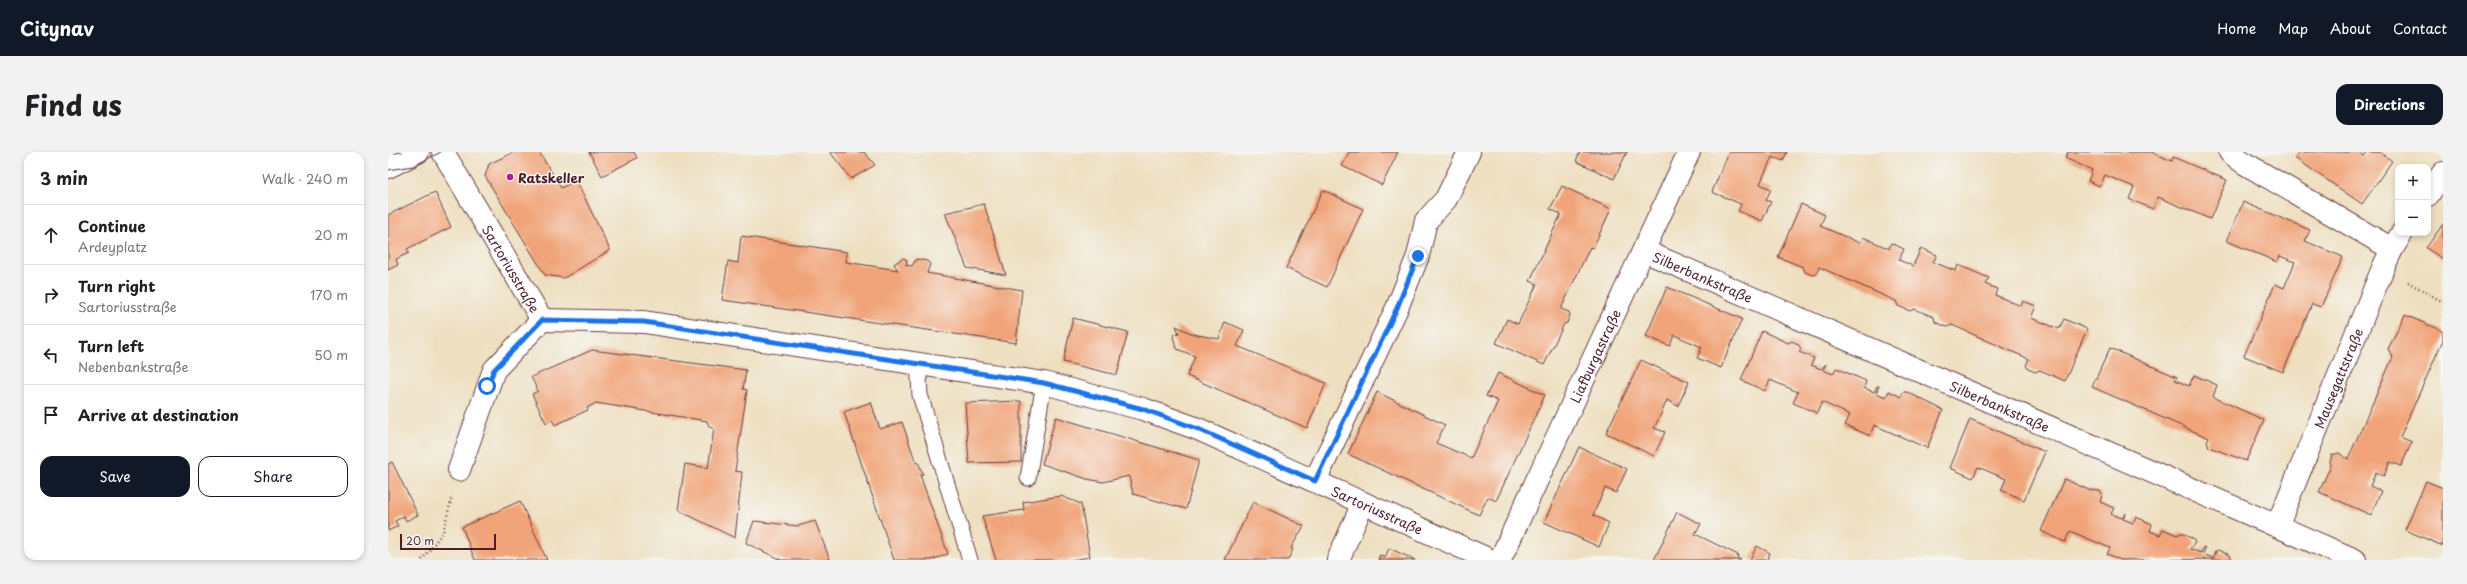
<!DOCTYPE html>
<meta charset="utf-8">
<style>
:root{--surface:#fff;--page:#f2f2f2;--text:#202124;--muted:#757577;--line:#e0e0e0;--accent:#111827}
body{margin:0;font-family:"Playpen Sans",sans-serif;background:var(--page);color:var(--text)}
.controls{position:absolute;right:12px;top:12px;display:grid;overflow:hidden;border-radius:8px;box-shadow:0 2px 6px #0003}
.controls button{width:36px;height:36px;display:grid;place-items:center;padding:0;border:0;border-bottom:1px solid var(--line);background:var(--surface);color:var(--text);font:20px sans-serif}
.scale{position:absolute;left:12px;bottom:10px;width:96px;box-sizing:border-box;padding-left:4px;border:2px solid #4a1f2b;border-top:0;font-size:11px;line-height:14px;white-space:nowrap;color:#4a1f2b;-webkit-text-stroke:3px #f6f6f2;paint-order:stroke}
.stop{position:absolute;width:12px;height:12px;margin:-9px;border:3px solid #1a73e8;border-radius:50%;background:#fff}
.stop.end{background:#1a73e8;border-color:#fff;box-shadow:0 1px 4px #0008}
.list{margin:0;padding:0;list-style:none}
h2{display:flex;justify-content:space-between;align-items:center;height:52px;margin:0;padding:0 16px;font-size:17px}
h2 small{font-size:13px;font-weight:400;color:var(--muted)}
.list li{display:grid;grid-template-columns:26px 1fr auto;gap:12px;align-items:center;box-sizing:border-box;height:60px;padding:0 16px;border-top:1px solid var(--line)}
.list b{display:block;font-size:15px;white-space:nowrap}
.list p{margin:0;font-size:13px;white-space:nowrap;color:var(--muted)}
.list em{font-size:13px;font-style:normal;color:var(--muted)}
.actions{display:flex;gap:8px;padding:12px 16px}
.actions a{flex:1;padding:9px 0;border:1px solid var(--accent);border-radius:12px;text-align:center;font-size:14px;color:var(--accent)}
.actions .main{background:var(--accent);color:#fff}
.icon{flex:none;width:22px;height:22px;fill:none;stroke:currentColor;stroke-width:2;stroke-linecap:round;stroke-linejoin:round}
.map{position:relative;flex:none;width:2055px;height:408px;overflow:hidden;border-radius:12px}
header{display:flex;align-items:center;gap:24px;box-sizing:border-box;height:56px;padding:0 20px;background:var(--accent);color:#fff}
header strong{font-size:19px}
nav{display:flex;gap:22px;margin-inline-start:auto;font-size:14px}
.intro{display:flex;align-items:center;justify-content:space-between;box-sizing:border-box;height:96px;padding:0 24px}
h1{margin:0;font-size:28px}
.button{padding:10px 18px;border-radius:12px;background:var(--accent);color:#fff;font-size:14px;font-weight:700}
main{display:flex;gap:24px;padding:0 24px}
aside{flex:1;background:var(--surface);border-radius:12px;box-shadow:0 2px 6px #0003}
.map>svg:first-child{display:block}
</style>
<header>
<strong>Citynav</strong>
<nav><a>Home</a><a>Map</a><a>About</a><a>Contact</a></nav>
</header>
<div class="intro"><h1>Find us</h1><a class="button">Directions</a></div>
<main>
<aside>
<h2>3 min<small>Walk · 240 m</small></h2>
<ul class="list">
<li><svg class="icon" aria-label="ahead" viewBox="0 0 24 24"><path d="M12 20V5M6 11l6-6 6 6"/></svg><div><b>Continue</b><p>Ardeyplatz</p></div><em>20 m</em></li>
<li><svg class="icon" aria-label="right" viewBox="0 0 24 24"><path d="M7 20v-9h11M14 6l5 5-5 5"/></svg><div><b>Turn right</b><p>Sartoriusstraße</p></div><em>170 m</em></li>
<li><svg class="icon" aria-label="left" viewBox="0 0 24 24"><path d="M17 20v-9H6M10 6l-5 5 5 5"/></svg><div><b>Turn left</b><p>Nebenbankstraße</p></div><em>50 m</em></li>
<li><svg class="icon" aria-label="arrive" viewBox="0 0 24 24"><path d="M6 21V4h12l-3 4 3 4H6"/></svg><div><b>Arrive at destination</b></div></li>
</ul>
<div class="actions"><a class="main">Save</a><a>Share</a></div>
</aside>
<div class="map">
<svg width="2055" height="408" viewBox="0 0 2055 408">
<rect width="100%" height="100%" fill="#f6f6f2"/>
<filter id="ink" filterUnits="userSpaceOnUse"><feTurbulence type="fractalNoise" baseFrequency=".025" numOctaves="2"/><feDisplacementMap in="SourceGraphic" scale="8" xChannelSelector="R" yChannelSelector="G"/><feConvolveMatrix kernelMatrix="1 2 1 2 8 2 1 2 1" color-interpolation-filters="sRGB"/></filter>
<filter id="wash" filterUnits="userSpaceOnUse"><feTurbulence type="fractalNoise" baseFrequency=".012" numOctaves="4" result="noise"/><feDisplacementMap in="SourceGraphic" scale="16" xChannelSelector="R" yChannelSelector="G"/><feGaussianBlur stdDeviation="0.9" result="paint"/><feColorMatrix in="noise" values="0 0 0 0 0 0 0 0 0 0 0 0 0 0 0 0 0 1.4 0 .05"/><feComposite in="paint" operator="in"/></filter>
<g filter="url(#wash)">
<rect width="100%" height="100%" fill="#eedfc0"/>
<g id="blocks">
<!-- building -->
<path fill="#f1a479" d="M126,0H151L173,36L188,28L222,98L176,126L157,123L97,24L101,12Z
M201,0H246L249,6L214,24Z
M442,0H476L487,13L463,27Z
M961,0H1010L994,33L954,14Z
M1192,0H1239L1226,27L1188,9Z
M1341,0H1399L1395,9L1384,5L1372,32L1383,37L1378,48L1383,50L1374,69L1350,59L1353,52L1324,40Z
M1680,0H1763L1784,9L1785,5L1839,28L1822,67L1770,45L1765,57L1741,47L1746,35L1717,23L1712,34L1700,29L1704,18L1677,6Z
M1911,0H1971L1976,4L1979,0H1992L2004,9L1974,52L1907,6Z
M1174,34L1223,57L1205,96L1202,95L1173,157L1181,160L1182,163L1179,171L1176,172L1156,213L1108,191L1119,167L1130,172L1149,132L1142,129L1173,62L1162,57Z
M935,38L975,57L939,135L898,116Z
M47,40L63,75L19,97L21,101L8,107L10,113L0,118V63Z
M1855,50L1922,78L1917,89L1955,105L1933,155L1924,152L1895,220L1856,204L1887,132L1896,136L1907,110L1892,104L1889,110L1839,89Z
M596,52L618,123L579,116L557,61Z
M1413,52L1437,63L1432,74L1472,91L1475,85L1501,97L1503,91L1516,97L1511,108L1525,114L1533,96L1549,103L1545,110L1568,119L1570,113L1601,126L1597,132L1609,137L1607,143L1633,154L1635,149L1648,154L1643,166L1671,177L1676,167L1699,177L1677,229L1652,218L1647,220L1640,217L1638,213L1641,207L1564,173L1559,175L1547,170L1546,165L1526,157L1522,159L1510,154L1508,149L1483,138L1431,115L1429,122L1424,123L1417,120L1415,115L1390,105Z
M2055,72V107L2038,96Z
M353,84L459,100L458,110L510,118L506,112L515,106L519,108L518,113L524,114L528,107L539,109L542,112L539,121L634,138L628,191L334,148L340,109L350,111Z
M1279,135L1354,167L1333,216L1309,206L1314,195L1286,183L1282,194L1258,184Z
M2017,163L2055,179V188L2012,285L2024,290L2013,314L2002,310L1996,324L1988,320L1982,334L1993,339L1983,363L1931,340L1943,313L1942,310L1944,303L1951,301L1960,307L2005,205L2000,197Z
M685,166L740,180L729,223L675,210Z
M837,170L856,178L849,194L938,231L919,276L799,224L807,204L789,197L785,185L787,182L791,181L788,174L805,182L831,187Z
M1374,179L1400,191L1404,189L1410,192L1413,197L1411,200L1426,206L1423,213L1433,217L1438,212L1435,218L1445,222L1448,216L1478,229L1476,236L1486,240L1489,234H1491L1488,241L1498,245L1501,239L1513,245L1515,240H1519L1555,258L1539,296L1486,273L1482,284L1457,273L1462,263L1434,250L1429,261L1405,251L1410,240L1382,228L1377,239L1353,228Z
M1722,196L1789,225L1787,228L1801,234L1806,223L1829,233L1825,245L1876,268L1858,309L1821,295L1819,289L1821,286L1704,235Z
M204,198L358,218L355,237L359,238L347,319L354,320L347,386L290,358L297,312L320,316L326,277L321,274L319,269L208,251L199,256L200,258L167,273L164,268L158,271L144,242L150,239L143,225Z
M1253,208L1301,230L1290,254L1279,248L1273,262L1266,276L1277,280L1266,304L1218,281Z
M1110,221L1157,243L1108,349L1100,345L1091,363L960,302L989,240L1057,273L1048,291L1083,306L1110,249L1098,244Z
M633,249V310L581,311L577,251Z
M483,250L492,277L514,270L528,311L530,310L535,322L532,323L560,402L543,408H506L456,260Z
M668,265L811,308L798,357L745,342L741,324L715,330L699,327L654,312Z
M1582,267L1657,300L1636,348L1613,338L1618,327L1590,315L1585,326L1562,316Z
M1191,295L1239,317L1228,341L1217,336L1205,363L1221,371L1211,395L1156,370Z
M4,310L30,363L18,369L16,364L7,369L10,374L0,379V312Z
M1676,327L1701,338L1712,339L1714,343L1712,350L1726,356L1723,362L1734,366L1738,361L1735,367L1745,371L1748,365L1764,372L1762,379L1772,383L1775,377L1789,383L1793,381L1805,387L1807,391L1802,397L1813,401L1815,395L1817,396L1815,402L1825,406L1828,400H1826L1830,398L1842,403L1844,407L1733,408L1719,402L1722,396L1682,379L1677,390L1653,379Z
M2038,329L2055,336V394L2017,378Z
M673,344L693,352L702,405L683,408H608L594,364L636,358L635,350Z
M132,349L159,408H87L74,375Z
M865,350L916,374L903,396L905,397L900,408H837Z
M1289,360L1313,372L1307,382L1350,403L1349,406L1353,408H1266Z
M366,369L410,374L427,369L442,408H393L358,391Z
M1369,394L1382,401L1379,408H1362Z
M1001,396L1027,408H990L992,403L997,406Z"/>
</g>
</g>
<g filter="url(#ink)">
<use href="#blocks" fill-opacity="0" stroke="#633c41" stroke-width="1"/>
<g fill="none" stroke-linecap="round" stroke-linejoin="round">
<!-- service casing -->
<g stroke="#633c41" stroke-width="17">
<path id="service" d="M530,210L532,243L582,408
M640,326L656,231"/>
</g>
<!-- pedestrian casing -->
<g stroke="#633c41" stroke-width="24">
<path id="pedestrian" d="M927,329L1009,156L1030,104L1038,69"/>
</g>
<!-- minor casing -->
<g stroke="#633c41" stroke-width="24">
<g id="minor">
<path id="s1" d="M55,0L154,168"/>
<path d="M1842,0L1856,11L2004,97"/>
<path d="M2040,43L2055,21"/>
<path d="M1038,69L1058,47L1081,0"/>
<path id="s2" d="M1256,99L1967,408"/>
<path id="s3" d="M154,168L256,170L656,231L755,257L810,277L1102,408"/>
<path d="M71,318L106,218L154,168"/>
<path id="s4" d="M1889,374L1995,116L2004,97L2014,81"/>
<path d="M950,408L975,351"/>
<path id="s5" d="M1112,408L1301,0"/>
</g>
</g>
<!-- secondary casing -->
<g stroke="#633c41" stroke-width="24">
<path id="secondary" d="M0,15L30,0"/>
</g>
<!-- path -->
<path stroke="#633c41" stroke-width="2.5" stroke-dasharray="1 3" stroke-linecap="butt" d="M2020,130L2055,150
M34,408L55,380L64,344"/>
<!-- service -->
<use href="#service" stroke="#fff" stroke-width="15"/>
<!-- pedestrian -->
<use href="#pedestrian" stroke="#fff" stroke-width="22"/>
<!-- minor -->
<use href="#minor" stroke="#fff" stroke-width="22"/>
<!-- secondary -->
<use href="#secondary" stroke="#fff" stroke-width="22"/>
<!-- tram -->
<path stroke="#4a1f2b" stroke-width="1" d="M0,2L14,0
M0,18L25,14L53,0"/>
</g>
</g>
<g fill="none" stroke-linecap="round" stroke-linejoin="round" filter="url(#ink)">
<!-- route -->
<path stroke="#1a73e8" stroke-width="5" d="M99,234L106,218L154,168L256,170L656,231L755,257L810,277L927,329L1009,156L1030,104"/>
</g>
<!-- markers -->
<circle fill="#b5179e" stroke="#f6f6f2" stroke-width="1.5" cx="122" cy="25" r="4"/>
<g text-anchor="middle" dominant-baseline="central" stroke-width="3" stroke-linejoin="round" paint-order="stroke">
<!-- poi labels -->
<g font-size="13" font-weight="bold" fill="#4a1f2b" stroke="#f6f6f2" text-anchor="start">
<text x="130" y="25">Ratskeller</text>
</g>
<!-- street labels -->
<g font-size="13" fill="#4a1f2b" stroke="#f6f6f2">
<text stroke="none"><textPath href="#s1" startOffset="135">Sartoriusstraße</textPath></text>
<text stroke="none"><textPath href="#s2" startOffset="64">Silberbankstraße</textPath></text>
<text stroke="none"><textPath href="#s5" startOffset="225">Liafburgastraße</textPath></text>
<text stroke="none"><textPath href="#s4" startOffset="160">Mausegattstraße</textPath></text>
<text stroke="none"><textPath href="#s2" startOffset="388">Silberbankstraße</textPath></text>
<text stroke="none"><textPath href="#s3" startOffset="864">Sartoriusstraße</textPath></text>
</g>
</g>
</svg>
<div class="controls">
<button>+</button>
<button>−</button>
</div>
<div class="scale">20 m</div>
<div class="stop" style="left:99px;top:234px"></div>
<div class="stop end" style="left:1030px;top:104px"></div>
</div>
</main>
